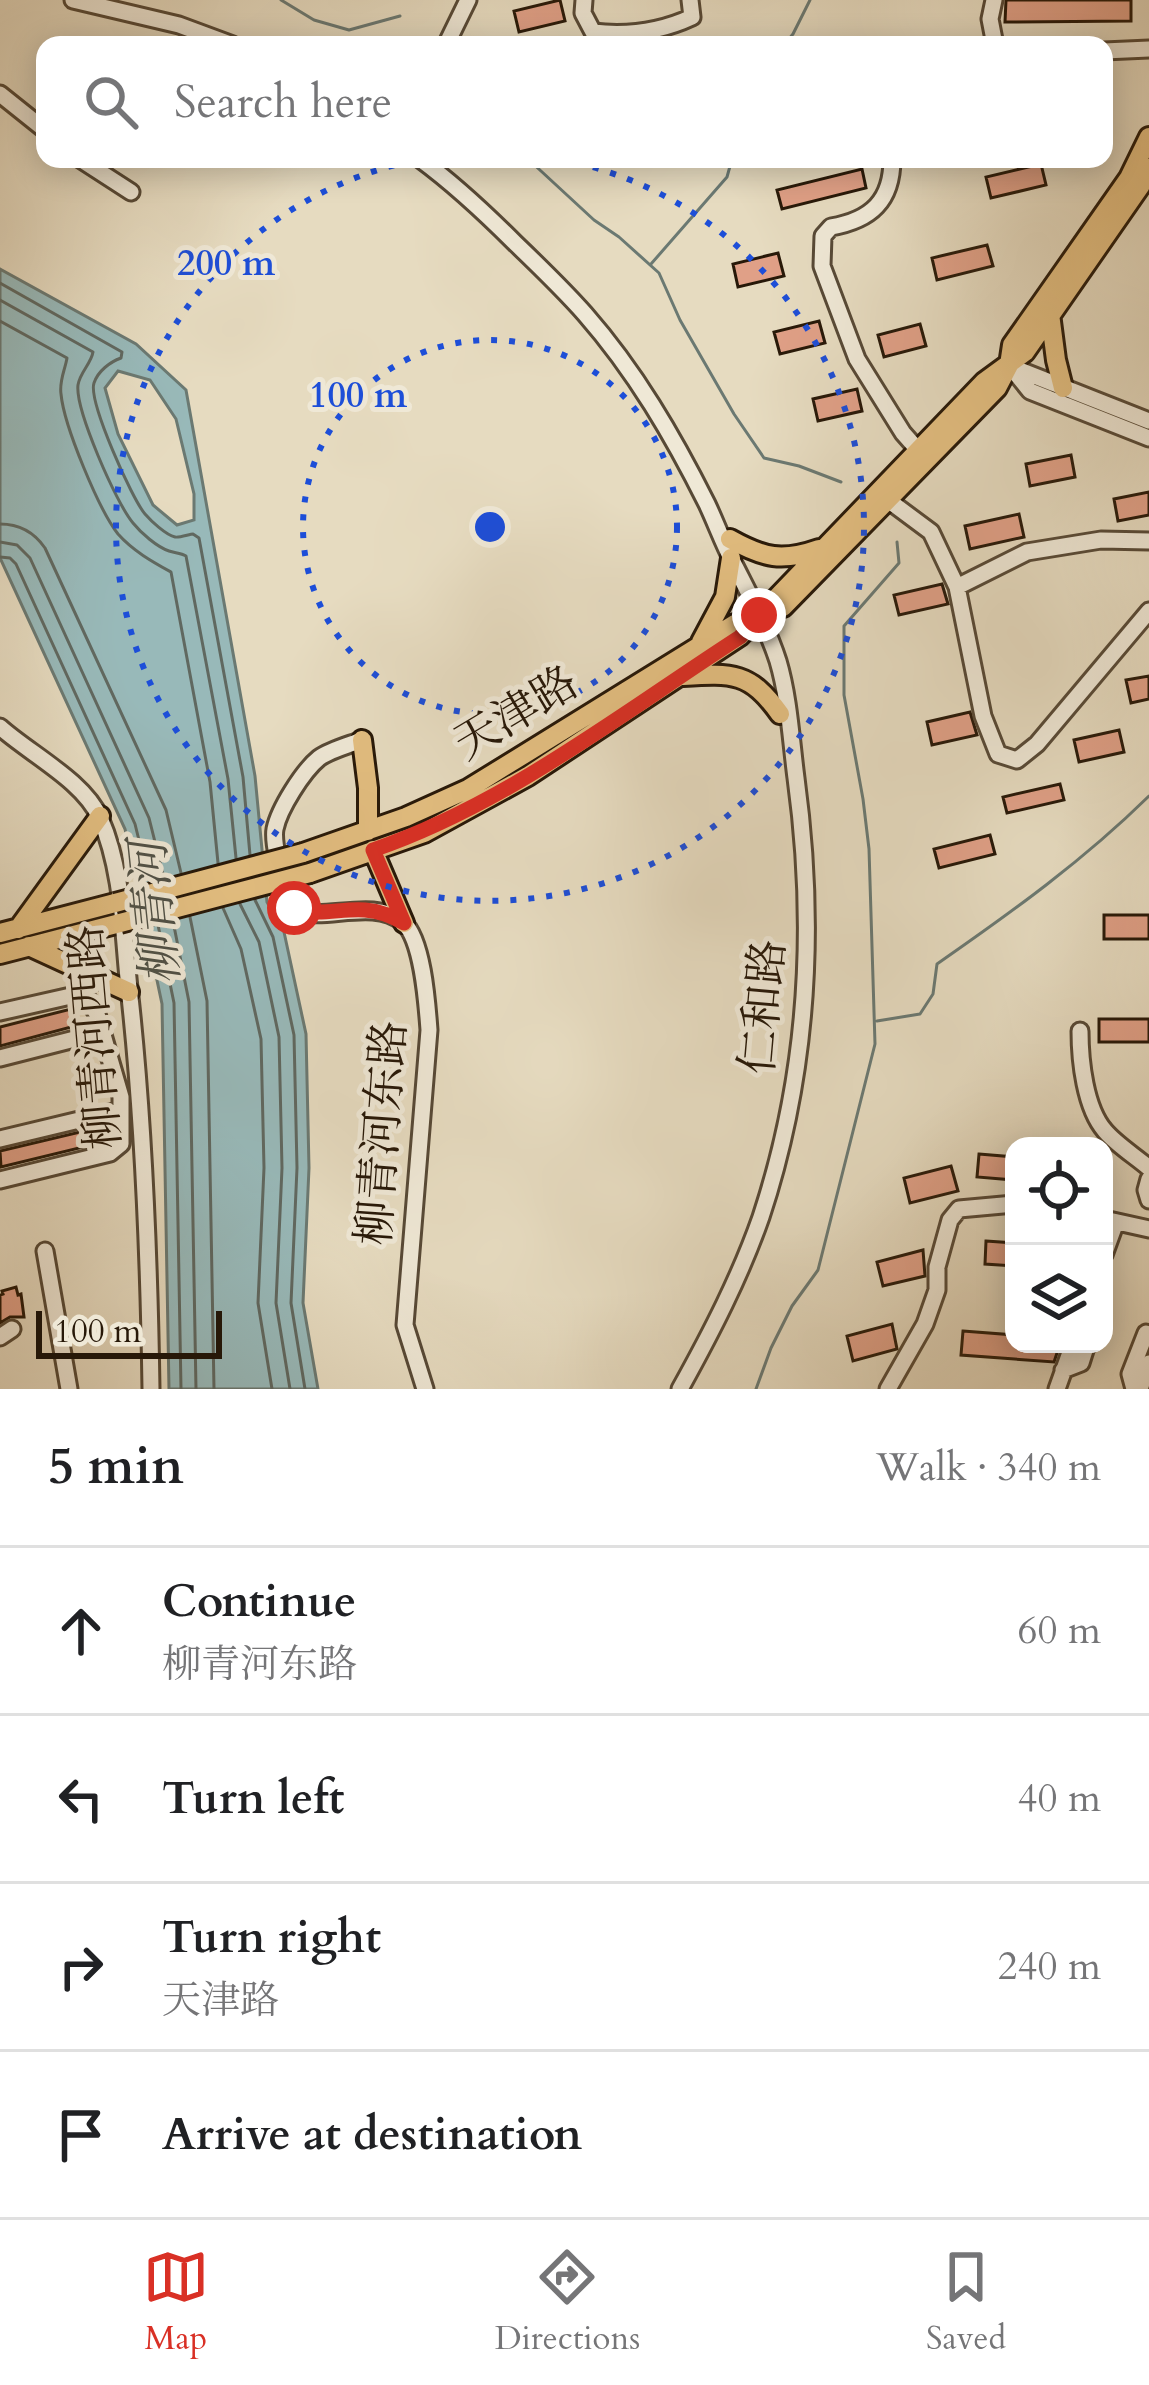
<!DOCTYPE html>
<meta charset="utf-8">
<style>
:root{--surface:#fff;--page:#f2f2f2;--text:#202124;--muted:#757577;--line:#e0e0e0;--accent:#d93025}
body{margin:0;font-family:Cardo,"Noto Serif SC",serif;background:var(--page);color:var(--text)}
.controls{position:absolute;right:36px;bottom:36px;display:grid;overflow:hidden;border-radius:24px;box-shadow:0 6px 30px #0003}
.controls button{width:108px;height:108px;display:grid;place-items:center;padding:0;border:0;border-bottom:3px solid var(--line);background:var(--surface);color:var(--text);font:60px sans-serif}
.scale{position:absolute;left:36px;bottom:30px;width:186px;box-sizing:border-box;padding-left:12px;border:6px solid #271808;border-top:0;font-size:33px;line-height:42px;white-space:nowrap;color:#271808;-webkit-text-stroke:9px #efe8d6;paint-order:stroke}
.stop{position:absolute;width:36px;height:36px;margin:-27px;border:9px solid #d93025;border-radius:50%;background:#fff}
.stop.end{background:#d93025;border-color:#fff;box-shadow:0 3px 12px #0008}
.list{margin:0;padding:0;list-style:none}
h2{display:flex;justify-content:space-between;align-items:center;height:156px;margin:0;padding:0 48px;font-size:51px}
h2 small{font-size:39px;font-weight:400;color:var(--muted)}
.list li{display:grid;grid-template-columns:78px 1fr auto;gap:36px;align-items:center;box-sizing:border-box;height:168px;padding:0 48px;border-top:3px solid var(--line)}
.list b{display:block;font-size:45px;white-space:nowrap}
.list p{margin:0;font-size:39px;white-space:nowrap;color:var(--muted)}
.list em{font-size:39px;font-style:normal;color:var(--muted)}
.icon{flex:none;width:66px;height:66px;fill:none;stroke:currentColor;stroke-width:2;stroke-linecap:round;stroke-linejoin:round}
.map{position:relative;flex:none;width:1149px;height:1389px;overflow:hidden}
.search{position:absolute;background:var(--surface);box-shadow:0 6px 30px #0003;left:36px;right:36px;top:36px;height:132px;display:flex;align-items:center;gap:30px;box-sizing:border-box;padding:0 42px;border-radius:24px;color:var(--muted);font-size:45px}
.sheet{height:828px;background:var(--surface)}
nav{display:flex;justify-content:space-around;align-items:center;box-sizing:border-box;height:168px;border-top:3px solid var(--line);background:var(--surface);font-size:33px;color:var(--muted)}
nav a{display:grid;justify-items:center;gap:6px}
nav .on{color:var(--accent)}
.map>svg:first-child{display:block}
</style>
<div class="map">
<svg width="1149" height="1389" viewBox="0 0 1149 1389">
<rect width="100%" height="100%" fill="#e6dbc0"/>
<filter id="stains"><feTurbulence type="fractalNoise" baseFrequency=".00167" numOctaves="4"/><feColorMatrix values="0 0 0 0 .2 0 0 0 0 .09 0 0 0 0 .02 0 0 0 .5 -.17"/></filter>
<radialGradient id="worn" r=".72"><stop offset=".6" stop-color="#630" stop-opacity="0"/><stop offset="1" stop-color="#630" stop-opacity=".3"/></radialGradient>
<!-- water -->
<path fill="#98b9b9" stroke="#6b7972" stroke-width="3" fill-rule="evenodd" d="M0,269L136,344L186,390L255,776L267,902L284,932L306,1034L309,1168L303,1303L318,1389H169L162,1004L125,829L0,558ZM118,371L150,380L176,419L194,494V520L177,525L153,505L118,434L105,388Z"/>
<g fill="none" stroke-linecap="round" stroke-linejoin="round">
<!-- shore -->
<path stroke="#606860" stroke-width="3" d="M0,283L122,352L121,358C110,362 98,371 94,383C88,401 132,499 145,514C151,521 166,535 175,537C179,538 190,534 193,534L199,538L243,777L250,855
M0,300L93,352C91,364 80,372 78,385C75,409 116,503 133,523C141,533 157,547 169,551C175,553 181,553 186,556L228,779L236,858
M0,321L67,358C65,370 59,381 61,394C64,426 99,510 118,534C133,551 153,562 171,572L210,782L218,863
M0,524C20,524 34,532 45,548L166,810L181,873
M0,542L17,545L30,558L149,818L164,878
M0,557L10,558L16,564L135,824L149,881
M255,900L273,937L294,1035L297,1168L291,1303L305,1389
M240,904L259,942L279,1037L282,1168L276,1303L290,1389
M223,908L241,949L261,1039L264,1168L258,1303L272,1389
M190,917L207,1001L214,1389
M173,921L189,1002L196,1389
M158,925L174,1003L181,1389"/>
<!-- stream -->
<path stroke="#6b7972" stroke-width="3" d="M281,0L314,20L349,30L400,16
M784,45L793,34L810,0
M528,159L594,220L619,237L659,273L680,320L734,414L764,458L799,466L841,482
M651,264L727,177L732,159
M877,1021L920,1014L933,994L937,964C1012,912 1084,860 1149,796
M756,1389L771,1348L792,1306L818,1270L875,1044L869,849L863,799L844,695V626L899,563L897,542"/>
</g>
<!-- building -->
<path fill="#e0a087" stroke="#271808" stroke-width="3" d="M560,0L565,21L519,32L514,11Z
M1006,0H1131V21L1005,22Z
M1041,164L1046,185L991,198L986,177Z
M862,169L866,188L782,209L777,190Z
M987,245L993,266L937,280L932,258Z
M778,253L784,276L738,287L733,264Z
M819,321L825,343L780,354L774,332Z
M920,324L926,346L884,357L878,335Z
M857,389L862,411L818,421L813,399Z
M1071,455L1075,477L1030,486L1026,464Z
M1149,492V515L1118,521L1114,499Z
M1019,514L1024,537L970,549L965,526Z
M942,584L948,604L899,615L894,595Z
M1149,676V699L1131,703L1126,680Z
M970,712L977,735L932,745L927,722Z
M1119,730L1124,752L1079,762L1074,740Z
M1060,784L1064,800L1007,813L1003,797Z
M990,835L995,854L939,868L934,849Z
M1104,915H1149V939H1104Z
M71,1009L75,1026L0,1046V1027Z
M1099,1019H1149V1042H1099Z
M101,1127L104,1142L1,1167L0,1151Z
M979,1154L1014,1157V1180L977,1177Z
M951,1166L958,1191L910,1203L904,1178Z
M986,1241L1014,1243V1266L985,1264Z
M923,1250L925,1276L883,1286L877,1262Z
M16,1287L18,1295L21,1294L24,1317H10L0,1323V1295L3,1294L2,1291Z
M892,1324L897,1349L853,1361L847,1336Z
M963,1331L1014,1335V1344H1060L1054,1362L961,1355Z"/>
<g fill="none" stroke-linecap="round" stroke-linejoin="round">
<!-- minor casing -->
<g stroke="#574936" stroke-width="21">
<path id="minor" d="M73,0L179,25L233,45
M584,0L583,13L593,32C628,36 660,32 692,17L690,0
M994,0L990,19L995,45
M446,45L468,0
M1104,51L1149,49
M0,94L45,130
M80,159L131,192
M420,159C454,184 485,213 515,243C539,266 563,289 585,314C635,371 673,436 707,504C716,523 723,543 733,562C749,594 767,627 778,661C789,698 791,740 796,778C816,925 808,1075 761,1217C740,1277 711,1333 680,1389
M892,159C892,201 871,220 831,227L823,236L822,266L857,359L903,433L918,450
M1009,365L1030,391L1149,438
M1012,367L1149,421
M888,500L931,532L957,587L983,716L998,754L1017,760L1037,744L1149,611
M957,587L1027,552L1101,540L1149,541
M0,727C30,754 84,781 100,818C123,870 123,933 129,988C144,1121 149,1255 151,1389
M362,740C349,745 330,750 319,758C303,771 279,809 275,829C273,840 277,854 279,865C282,880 281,899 294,908C319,925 371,896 403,922C423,940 427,1004 429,1030L405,1325L425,1389
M0,1012L84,993L97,1014L121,1097V1144L110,1153L0,1180
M1080,1031C1080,1061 1085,1108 1105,1131C1117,1145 1135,1156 1149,1168
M0,1058L102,1032
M0,1139L121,1110
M1149,1179L1146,1190L1149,1200
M1104,1219L1149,1229
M45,1251L69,1389
M1104,1255L1116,1222
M0,1337L12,1329
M1063,1370L1081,1363L1087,1344
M888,1389L925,1324L937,1290V1267L950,1220L959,1209L1014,1204
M1057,1389L1073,1344
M1134,1389L1130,1374L1146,1333
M1140,1389L1149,1363"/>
</g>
<!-- major casing -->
<g stroke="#271808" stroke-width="24">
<path id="major" d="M1050,314L1056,360L1063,388
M730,539C764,558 782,562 819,549
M701,642L725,597L731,558
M683,676C733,673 750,672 780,714
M362,740L368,788V831
M373,850L404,923
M303,853L406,817L468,789L735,624L783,607L997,388L1009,365L1012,345L1129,178L1149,137
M310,873L424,833L528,776L740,636L984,382L1025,352L1141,185L1149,168
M18,929L100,816
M0,933L115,903
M29,946L129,992
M0,954L120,923"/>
</g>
<!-- minor -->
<use href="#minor" stroke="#efe8d6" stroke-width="15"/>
<!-- major -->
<use href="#major" stroke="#e3be80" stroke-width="18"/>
<!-- major-bridge casing -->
<g stroke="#271808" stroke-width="24" stroke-linecap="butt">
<path id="major-bridge" d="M115,903L303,853
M120,923L310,873"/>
</g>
<!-- major-bridge -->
<use href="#major-bridge" stroke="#e3be80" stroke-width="18"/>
</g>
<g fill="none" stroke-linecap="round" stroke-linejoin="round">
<!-- route -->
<path stroke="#d93025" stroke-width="15" d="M294,908C317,917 341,908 365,910C380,911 391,916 404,923L373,850C507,804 622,713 740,637L759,615"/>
</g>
<!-- distance rings -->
<g fill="none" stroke="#1d4ed8" stroke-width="6" stroke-dasharray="6 12">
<circle cx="490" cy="527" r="187"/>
<path d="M558 159A374 374 0 1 1 422 159"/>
</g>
<g text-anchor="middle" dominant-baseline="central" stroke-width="10" stroke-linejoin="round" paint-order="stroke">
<!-- street labels -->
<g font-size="45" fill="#271808" stroke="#efe8d6">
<text transform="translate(516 713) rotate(-31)">天津路</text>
<text transform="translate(763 1007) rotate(-85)">仁和路</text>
<text transform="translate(95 1037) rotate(-95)">柳青河西路</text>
<text transform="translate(382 1133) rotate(-86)">柳青河东路</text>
</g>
<!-- water labels -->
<g font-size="48" font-style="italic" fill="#4f5046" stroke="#efe8d6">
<text transform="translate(155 913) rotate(-96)">柳青河</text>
</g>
</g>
<circle cx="490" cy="527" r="18" fill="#1d4ed8" stroke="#efe8d6" stroke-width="6"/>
<g font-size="36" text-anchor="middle" font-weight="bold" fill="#1d4ed8" stroke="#efe8d6" stroke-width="10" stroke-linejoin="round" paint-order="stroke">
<text x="226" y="275">200 m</text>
<text x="358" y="407">100 m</text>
</g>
<rect width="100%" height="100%" filter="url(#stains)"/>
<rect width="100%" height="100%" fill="url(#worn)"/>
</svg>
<div class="controls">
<button><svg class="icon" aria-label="locate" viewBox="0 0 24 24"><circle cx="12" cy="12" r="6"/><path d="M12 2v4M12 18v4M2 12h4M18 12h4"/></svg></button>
<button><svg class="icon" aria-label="layers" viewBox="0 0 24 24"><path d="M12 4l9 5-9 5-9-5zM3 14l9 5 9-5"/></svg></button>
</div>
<div class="scale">100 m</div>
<div class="stop" style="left:294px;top:908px"></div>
<div class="stop end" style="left:759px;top:615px"></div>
<div class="search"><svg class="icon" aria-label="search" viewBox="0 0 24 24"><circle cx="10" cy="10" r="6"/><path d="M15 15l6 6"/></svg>Search here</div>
</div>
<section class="sheet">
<h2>5 min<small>Walk · 340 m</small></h2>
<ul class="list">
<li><svg class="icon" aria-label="ahead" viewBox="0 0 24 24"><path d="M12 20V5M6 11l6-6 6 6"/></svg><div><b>Continue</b><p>柳青河东路</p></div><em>60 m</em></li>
<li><svg class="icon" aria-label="left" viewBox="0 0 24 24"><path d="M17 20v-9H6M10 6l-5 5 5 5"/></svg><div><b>Turn left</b></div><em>40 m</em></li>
<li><svg class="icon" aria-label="right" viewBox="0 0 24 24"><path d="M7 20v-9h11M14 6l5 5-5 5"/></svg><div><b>Turn right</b><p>天津路</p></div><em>240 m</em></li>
<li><svg class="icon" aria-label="arrive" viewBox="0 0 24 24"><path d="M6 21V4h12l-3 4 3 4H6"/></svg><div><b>Arrive at destination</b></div></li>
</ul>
</section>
<nav>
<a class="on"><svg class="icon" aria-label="map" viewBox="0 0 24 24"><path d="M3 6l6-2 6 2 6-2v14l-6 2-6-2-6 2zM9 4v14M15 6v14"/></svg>Map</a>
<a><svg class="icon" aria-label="directions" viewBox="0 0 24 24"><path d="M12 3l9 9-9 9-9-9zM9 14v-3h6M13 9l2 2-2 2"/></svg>Directions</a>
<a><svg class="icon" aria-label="saved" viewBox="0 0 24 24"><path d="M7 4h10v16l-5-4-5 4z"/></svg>Saved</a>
</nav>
